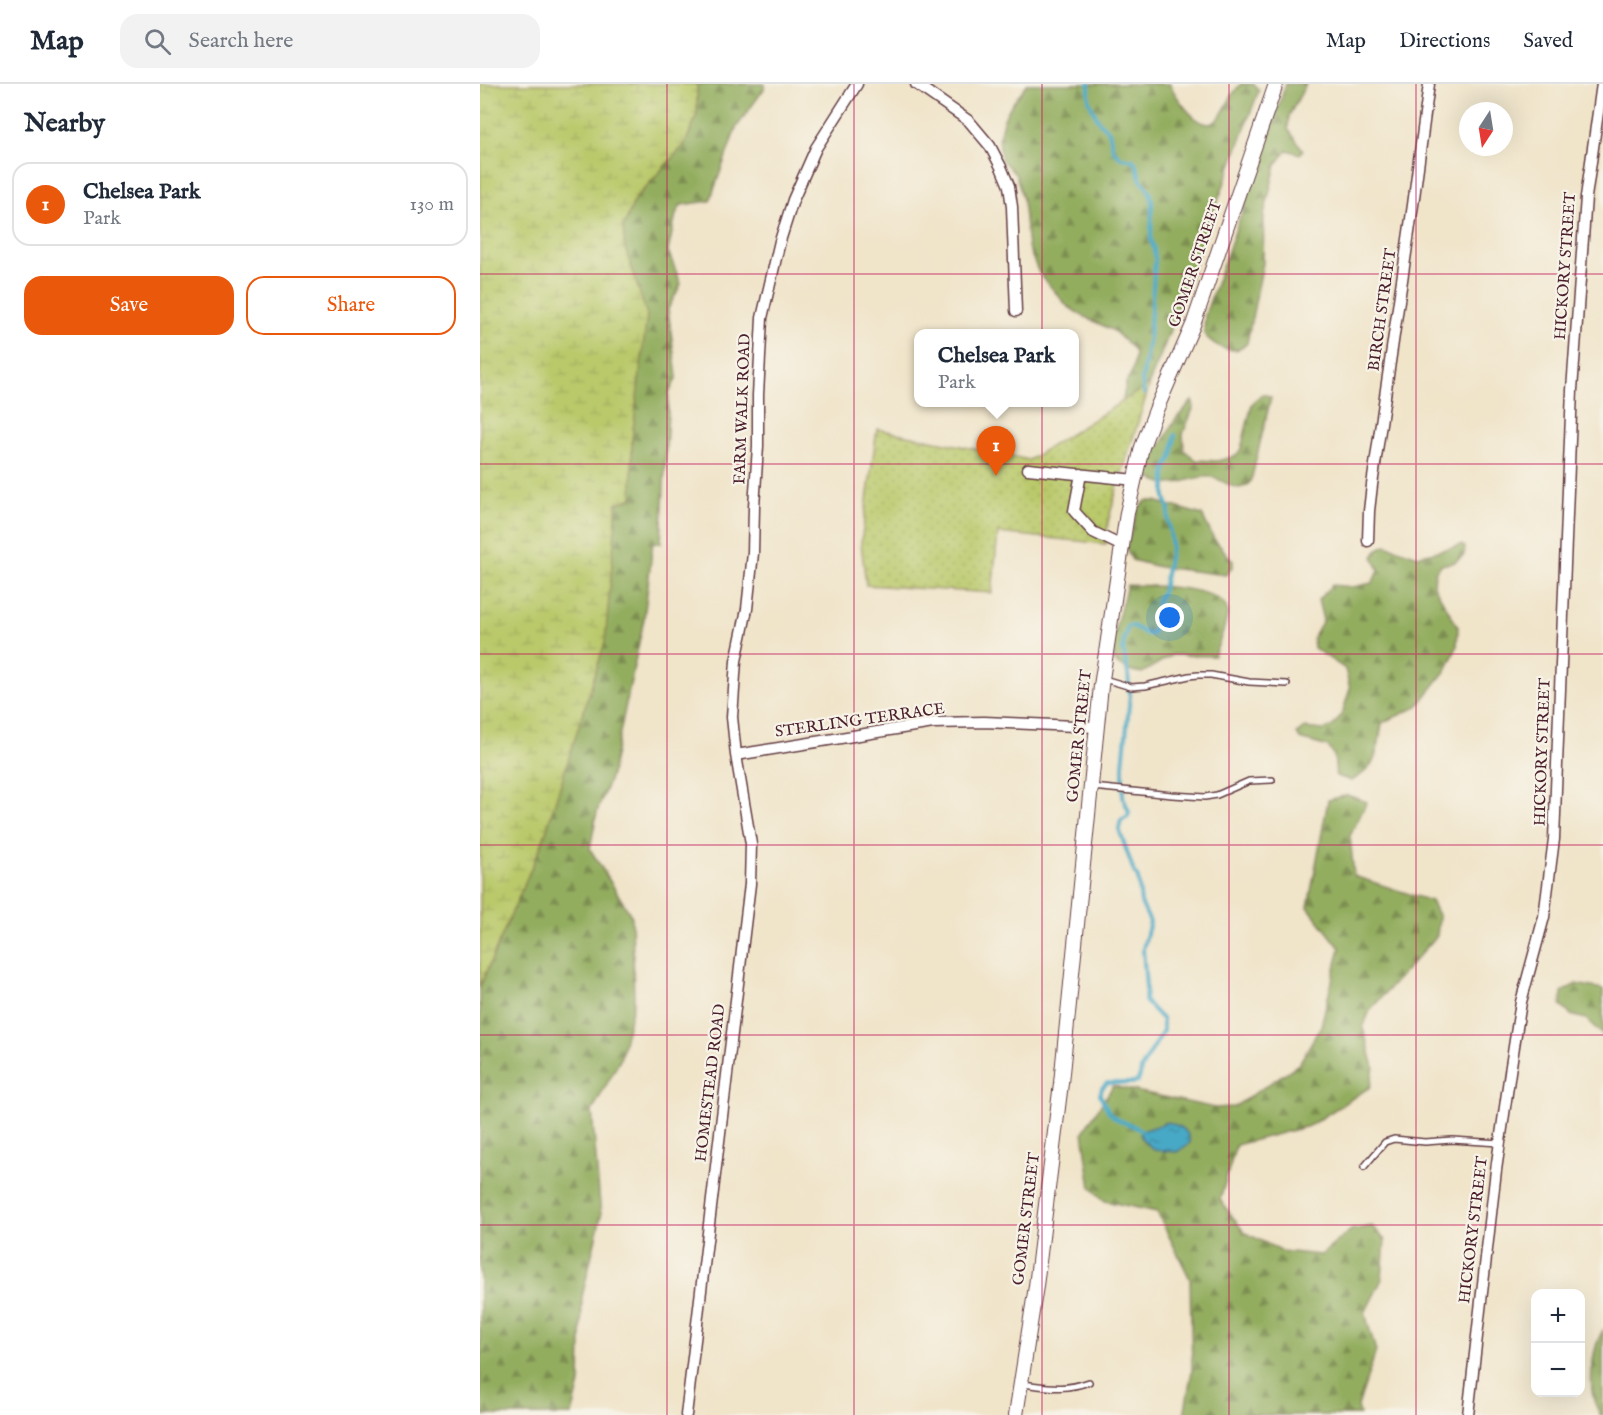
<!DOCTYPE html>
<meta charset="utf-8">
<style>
:root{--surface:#fff;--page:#f2f2f3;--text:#1f2937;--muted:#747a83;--line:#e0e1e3;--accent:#ea580c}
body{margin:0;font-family:"IM FELL English",serif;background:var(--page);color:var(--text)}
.controls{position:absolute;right:18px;bottom:18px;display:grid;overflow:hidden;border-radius:12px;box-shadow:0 6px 24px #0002}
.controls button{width:54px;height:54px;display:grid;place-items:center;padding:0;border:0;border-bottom:2px solid var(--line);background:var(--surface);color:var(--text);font:30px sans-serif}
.compass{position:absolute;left:979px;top:18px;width:54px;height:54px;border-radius:50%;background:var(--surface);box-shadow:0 6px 24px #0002;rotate:192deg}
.you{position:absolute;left:690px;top:534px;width:21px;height:21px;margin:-15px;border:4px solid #fff;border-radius:50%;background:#1a73e8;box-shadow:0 0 0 9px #1a73e833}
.badge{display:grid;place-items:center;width:39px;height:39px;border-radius:50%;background:var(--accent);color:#fff;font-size:20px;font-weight:700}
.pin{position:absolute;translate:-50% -50px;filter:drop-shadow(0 2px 3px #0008)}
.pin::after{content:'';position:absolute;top:32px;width:21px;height:18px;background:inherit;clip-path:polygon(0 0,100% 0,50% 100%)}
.popup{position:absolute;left:434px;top:245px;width:165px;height:78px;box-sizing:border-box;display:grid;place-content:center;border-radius:12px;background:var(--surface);filter:drop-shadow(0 2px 4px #0005);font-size:20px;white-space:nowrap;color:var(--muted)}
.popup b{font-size:22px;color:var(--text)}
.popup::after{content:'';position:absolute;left:50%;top:100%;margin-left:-12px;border:12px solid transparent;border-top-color:var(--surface)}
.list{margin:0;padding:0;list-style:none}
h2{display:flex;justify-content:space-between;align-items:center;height:78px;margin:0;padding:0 24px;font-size:26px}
h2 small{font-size:20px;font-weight:400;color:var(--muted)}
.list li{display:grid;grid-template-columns:39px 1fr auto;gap:18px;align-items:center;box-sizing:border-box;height:84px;margin:0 12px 12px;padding:0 12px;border:2px solid var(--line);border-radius:18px}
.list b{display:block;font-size:22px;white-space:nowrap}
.list p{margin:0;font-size:20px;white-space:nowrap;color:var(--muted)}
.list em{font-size:20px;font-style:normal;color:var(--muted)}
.actions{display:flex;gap:12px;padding:18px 24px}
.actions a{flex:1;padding:14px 0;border:2px solid var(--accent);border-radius:18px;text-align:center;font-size:21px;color:var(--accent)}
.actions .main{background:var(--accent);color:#fff}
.icon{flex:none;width:33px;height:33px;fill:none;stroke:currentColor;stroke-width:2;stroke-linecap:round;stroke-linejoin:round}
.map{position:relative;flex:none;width:1123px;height:1331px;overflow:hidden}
header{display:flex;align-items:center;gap:36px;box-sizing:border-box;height:84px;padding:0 30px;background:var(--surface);border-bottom:2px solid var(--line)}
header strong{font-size:28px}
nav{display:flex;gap:33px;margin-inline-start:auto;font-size:21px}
.search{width:420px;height:54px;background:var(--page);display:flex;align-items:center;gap:15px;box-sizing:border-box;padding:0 21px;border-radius:18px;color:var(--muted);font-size:22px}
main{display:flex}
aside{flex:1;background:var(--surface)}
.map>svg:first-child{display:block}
</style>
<header>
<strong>Map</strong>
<div class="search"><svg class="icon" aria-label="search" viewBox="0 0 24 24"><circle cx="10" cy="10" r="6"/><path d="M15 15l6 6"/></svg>Search here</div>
<nav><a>Map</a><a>Directions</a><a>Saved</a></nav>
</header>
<main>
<aside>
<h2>Nearby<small></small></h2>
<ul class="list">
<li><span class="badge">1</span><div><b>Chelsea Park</b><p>Park</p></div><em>130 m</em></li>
</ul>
<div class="actions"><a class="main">Save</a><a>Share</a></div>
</aside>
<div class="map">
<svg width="1123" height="1331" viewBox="0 0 1123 1331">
<defs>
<pattern id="forest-firs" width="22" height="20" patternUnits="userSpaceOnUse" patternTransform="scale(1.5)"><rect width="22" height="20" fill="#93ad5f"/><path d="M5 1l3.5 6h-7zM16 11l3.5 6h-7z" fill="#7a8c4f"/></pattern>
<pattern id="wetland-marsh" width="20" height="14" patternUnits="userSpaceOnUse" patternTransform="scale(1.5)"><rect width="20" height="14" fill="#bac96b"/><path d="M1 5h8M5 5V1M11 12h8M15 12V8" fill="none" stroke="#a1ac5d"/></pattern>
<pattern id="park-dots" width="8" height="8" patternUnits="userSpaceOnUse" patternTransform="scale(1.5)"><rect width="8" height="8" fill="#bac96b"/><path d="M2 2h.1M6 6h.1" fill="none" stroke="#a1ac5d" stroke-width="1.8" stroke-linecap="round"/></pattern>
<pattern id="water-ripples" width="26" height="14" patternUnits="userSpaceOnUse" patternTransform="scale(1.5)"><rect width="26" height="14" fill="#47a9c6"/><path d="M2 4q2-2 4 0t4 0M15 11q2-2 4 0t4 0" fill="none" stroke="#3d89a1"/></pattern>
</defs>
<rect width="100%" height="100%" fill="#f7f3e8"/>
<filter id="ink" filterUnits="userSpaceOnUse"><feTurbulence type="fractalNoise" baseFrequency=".0167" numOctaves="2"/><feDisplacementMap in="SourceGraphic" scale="12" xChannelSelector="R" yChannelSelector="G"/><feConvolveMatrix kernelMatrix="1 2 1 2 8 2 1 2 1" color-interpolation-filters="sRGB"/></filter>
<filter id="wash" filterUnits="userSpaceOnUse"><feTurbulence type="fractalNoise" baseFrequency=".008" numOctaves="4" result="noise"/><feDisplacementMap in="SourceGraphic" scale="24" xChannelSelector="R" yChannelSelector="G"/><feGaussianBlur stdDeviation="1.35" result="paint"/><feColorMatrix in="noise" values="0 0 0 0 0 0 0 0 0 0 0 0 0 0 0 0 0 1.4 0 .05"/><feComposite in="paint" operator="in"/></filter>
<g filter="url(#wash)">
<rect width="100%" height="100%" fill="#f0e4c9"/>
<!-- forest -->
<path fill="url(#forest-firs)" stroke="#6e6645" stroke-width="1.5" d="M217,0H285L284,5L256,44L230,117L201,121L196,130L188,167L201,200L188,225L197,293L189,309L181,459L173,458L164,535L131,691L117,728L110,765L152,833L154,917L140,976L112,1027L121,1132L102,1213L100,1299L92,1331H0V902L63,757L136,435V420L152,414V355L143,144L155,115L205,60L217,30Z
M547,0H690C695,12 721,52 737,36C746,27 749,11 761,0H773L779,6L683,265L635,383L644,329L643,315L646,299L653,285L655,270L653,265L634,247L601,231L587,222L559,189L548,163L543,116L536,91L521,75L519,53L523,37L530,23Z
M806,0H826L809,32L808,45L823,66L820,70L807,66L796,81L784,131L783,179L767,259C755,274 734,262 724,250L725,231L778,83Z
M783,310L791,313L771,397C759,413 745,396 732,393C717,390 700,402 685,400C678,398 670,394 663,391L667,377L683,358L695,336L712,317L714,322L703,350L704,366L716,376L737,377L756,372L761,365L772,320Z
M666,417H675L722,431L734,455L753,477V482L746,491L679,483L652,476L647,467V461L659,424Z
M906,461L938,472L981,461L985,463L984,471L975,478L961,481L955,488L954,502L978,543L977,563L966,586L937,623L902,639C897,667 899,683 871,697L856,692L854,671L848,663L820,655L817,650L824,644L844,646L853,642L862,630L870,605L865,585L834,564L833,554L843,536L838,516L852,501L873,503L892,499L899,486L893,473L898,465Z
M647,501C668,502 742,501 747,526C749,536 738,561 734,572L692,571L662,589L651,587L637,580L634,576L632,556Z
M867,711L887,718L870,752L874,792L951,817L959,833L957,852L890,926L883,944L894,983L890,1003L829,1042L756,1061L740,1116L764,1148L801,1167L841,1171L871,1146L892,1142L905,1156L902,1195L885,1229L896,1267L878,1322L880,1331H704L712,1287L710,1195L677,1128L625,1117L611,1104L603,1048L633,1002L735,1024L754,1023L819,980L841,942L860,864L828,823L848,716Z
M1096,900L1123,905V951L1106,935L1091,931L1081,922L1082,908Z
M1123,1246V1331H1120C1118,1325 1114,1319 1113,1313C1109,1293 1113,1262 1123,1246Z"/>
<!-- wetland -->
<path fill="url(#wetland-marsh)" stroke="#82744b" stroke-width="1.5" d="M0,0H217V30L205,60L155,115L143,144L145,164L167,231L152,355V414L136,420V435L125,558L63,757L0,902Z"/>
<!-- park -->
<path fill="url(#park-dots)" stroke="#82744b" stroke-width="1.5" d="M670,300L636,408L628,438L626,460L518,449L512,509L386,501L381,459L397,345L549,376Z"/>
<!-- water -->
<path fill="url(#water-ripples)" stroke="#486478" stroke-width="1.5" d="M688,1038C701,1043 708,1044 710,1059L697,1068L674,1066L663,1056L660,1051L662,1047Z"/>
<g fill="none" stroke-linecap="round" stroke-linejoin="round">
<!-- stream -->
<path stroke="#47a9c6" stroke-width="4" d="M609,0V17L619,38L629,47L633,66L641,74L653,76L656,80L660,94L670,108L672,117L671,156L674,166L675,176L669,254L662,296L664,310
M662,1047C651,1039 648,1041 639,1036C629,1032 625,1020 620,1011L622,1004L627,999H652L657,998L660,992L661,985L683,947V936L665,917L666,903L663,865L670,838L661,819L658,794L654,788L639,745L641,736L648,732L649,728L643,713V681L650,611L648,590L643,566L644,555L648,542H653L666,550H671L676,542L677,518L683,506L691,463V454L688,436L689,426L685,413V390L687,381L692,373L695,351"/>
</g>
</g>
<g filter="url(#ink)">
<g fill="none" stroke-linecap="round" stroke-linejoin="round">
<!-- lane casing -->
<g stroke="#633d43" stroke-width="8">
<path id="lane" d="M624,595L651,603L665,602L709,592L718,591H731L769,598L807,600
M612,703L692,711L725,713L737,711L769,697L792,696
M884,1083L905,1058L914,1055L945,1058L972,1056L1020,1059
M542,1300C568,1303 584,1307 609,1298"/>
</g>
<!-- street casing -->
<g stroke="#633d43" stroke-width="13">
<path id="street" d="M436,0L489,37L510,62L521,83L529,102L532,123L536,227
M548,385L655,396
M601,390L594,427L613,448L642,462
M888,457L889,427L892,401L933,121L949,0
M256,671L453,639L504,638L617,643
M206,1331L270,800L271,760L256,671L252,633L256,577L267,525L273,469L274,423L278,362V311L282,234L300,157L313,116L336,64L377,0
M988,1331L1016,1086L1030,988L1041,918L1064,833L1074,755L1092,306L1106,113L1122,0"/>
</g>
<!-- secondary casing -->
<g stroke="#633d43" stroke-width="16">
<path id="secondary" d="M536,1331L556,1202L581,999L621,602L647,429L662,363L676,326L713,241L796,0"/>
</g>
<!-- lane -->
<use href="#lane" stroke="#fff" stroke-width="5"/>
<!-- street -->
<use href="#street" stroke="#fff" stroke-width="10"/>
<!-- secondary -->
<use href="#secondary" stroke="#fff" stroke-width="14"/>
</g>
</g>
<!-- grid -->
<path fill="none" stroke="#c2185b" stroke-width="1.5" stroke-opacity="0.55" d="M187,0V1331M374,0V1331M562,0V1331M749,0V1331M936,0V1331M0,190H1123M0,380H1123M0,570H1123M0,761H1123M0,951H1123M0,1141H1123"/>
<g text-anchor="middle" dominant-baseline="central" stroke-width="4.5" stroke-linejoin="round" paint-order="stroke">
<!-- street labels -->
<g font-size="16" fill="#4a1f2b" stroke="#f7f3e8">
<text transform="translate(716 180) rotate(-71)">GOMER STREET</text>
<text transform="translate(1086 182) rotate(-86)">HICKORY STREET</text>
<text transform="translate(903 226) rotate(-82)">BIRCH STREET</text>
<text transform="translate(263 325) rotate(-88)">FARM WALK ROAD</text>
<text transform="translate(380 637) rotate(-8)">STERLING TERRACE</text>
<text transform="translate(600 652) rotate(-84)">GOMER STREET</text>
<text transform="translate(1063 668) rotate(-88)">HICKORY STREET</text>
<text transform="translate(231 999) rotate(-83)">HOMESTEAD ROAD</text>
<text transform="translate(547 1135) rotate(-83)">GOMER STREET</text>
<text transform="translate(994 1146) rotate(-83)">HICKORY STREET</text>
</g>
</g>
</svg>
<div class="controls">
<button>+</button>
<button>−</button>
</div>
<svg class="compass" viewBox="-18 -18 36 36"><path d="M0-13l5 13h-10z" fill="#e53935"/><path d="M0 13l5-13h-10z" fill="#747a83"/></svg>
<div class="you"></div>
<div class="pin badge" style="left:516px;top:392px">1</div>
<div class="popup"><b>Chelsea Park</b>Park</div>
</div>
</main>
